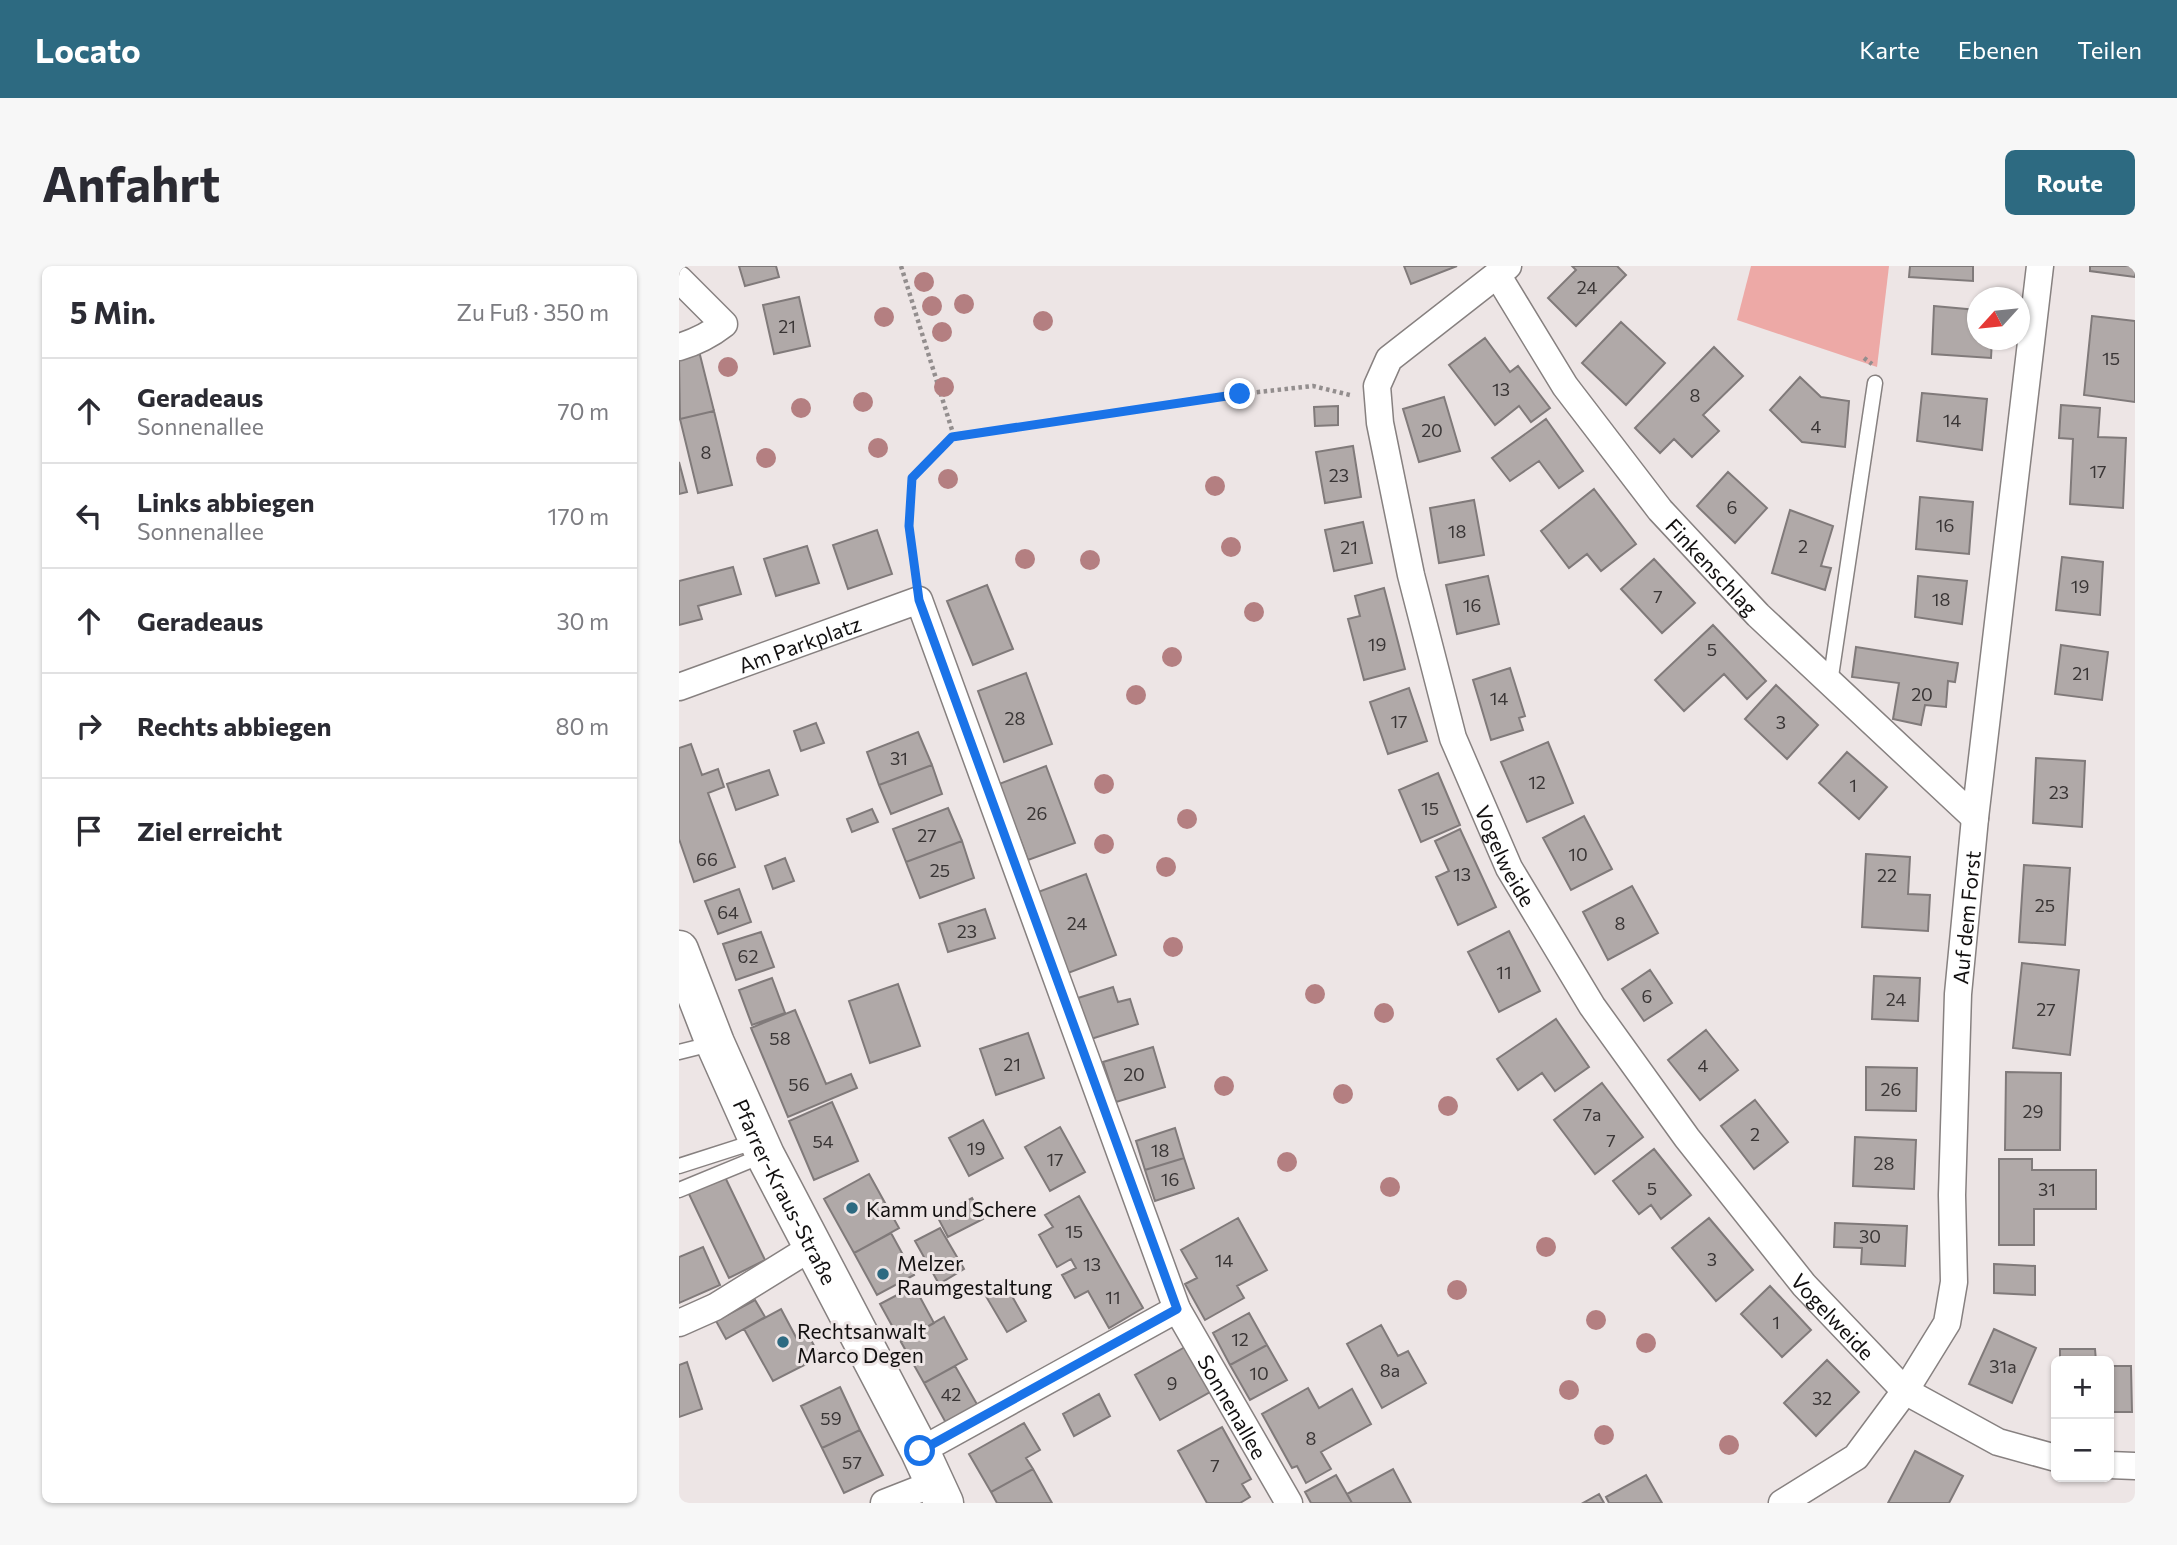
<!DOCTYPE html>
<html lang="de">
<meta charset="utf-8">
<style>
:root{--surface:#fff;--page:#f7f7f7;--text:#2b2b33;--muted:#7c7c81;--line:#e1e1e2;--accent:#2d6a81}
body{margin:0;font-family:Commissioner,sans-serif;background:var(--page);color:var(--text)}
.controls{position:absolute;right:21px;bottom:21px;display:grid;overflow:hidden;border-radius:10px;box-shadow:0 2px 5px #0004}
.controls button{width:63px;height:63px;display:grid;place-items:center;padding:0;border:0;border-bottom:2px solid var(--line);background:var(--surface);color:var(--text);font:35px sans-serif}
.compass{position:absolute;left:1288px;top:21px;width:63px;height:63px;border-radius:50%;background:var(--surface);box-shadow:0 2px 5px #0004;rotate:243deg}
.stop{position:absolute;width:21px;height:21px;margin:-16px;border:5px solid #1a73e8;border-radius:50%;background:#fff}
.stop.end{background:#1a73e8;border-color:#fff;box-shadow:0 2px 7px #0008}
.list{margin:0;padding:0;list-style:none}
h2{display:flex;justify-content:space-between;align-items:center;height:91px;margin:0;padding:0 28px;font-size:30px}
h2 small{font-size:23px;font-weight:400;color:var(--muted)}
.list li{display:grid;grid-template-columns:46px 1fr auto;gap:21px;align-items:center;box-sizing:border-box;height:105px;padding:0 28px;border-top:2px solid var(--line)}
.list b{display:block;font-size:26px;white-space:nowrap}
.list p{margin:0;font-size:23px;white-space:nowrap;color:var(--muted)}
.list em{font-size:23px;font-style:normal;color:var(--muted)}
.icon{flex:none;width:38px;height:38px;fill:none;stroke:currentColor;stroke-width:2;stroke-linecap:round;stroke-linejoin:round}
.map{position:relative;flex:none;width:1456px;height:1237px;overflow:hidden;border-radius:10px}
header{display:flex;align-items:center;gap:42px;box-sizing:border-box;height:98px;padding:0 35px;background:var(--accent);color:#fff}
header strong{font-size:33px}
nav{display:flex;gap:38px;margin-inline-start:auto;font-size:24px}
.intro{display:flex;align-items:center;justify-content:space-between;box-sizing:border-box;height:168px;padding:0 42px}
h1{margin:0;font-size:49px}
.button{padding:18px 32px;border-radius:10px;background:var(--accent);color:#fff;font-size:24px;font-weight:700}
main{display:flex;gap:42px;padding:0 42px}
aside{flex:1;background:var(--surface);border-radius:10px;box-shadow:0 2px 5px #0004}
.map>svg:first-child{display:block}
</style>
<header>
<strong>Locato</strong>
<nav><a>Karte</a><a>Ebenen</a><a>Teilen</a></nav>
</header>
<div class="intro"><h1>Anfahrt</h1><a class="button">Route</a></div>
<main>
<aside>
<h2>5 Min.<small>Zu Fuß · 350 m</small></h2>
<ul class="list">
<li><svg class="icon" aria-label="ahead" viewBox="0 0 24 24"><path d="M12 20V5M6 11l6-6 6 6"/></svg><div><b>Geradeaus</b><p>Sonnenallee</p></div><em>70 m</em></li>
<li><svg class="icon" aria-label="left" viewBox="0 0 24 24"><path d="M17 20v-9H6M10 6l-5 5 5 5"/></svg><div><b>Links abbiegen</b><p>Sonnenallee</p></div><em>170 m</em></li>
<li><svg class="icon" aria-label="ahead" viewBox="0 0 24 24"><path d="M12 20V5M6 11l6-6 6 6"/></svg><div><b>Geradeaus</b></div><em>30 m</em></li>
<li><svg class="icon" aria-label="right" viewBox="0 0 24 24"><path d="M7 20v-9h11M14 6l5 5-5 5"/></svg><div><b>Rechts abbiegen</b></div><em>80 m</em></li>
<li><svg class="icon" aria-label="arrive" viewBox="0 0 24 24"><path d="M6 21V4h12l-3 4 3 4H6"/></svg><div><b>Ziel erreicht</b></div></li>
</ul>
</aside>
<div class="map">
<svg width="1456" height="1237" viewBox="0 0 1456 1237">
<rect width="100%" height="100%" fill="#ede5e5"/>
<!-- green -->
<path fill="#eda9a6" d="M1072,0H1210L1198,101L1058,54Z"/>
<!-- building -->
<path fill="#b0a9a8" stroke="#807a7a" stroke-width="2" d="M60,0H97L100,11L66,20Z
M725,0H778L732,18Z
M893,0H938L947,9L897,60L869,32L897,4Z
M1231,0H1294V15L1230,11Z
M1411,0H1456V11L1411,5Z
M120,31L131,80L95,88L84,39Z
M1255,40L1298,44V74H1313L1312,92L1253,88Z
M1413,50L1456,55V136L1405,129Z
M942,56L986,97L947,139L903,97Z
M806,72L831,106L839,100L871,142L852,156L840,140L816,159L770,99Z
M1035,81L1064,110L1024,149L1040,165L1013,191L995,173L981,187L956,162Z
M20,85L35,145L1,153L0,90Z
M1121,111L1142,131L1170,135L1166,181L1123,176L1091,144Z
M1243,127L1308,133L1303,184L1238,175Z
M765,131L781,185L740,196L724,143Z
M1382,139L1421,142L1419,171L1447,172L1444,242L1391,238L1394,173L1380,172Z
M659,140V159L636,160L635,141Z
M35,145L53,219L19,227L1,153Z
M867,153L904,205L880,222L860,195L831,215L813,192Z
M674,180L682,231L646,237L637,186Z
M0,196L8,226L0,228Z
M1049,206L1088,242L1056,277L1018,240Z
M915,223L957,278L922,305L908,288L890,302L862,265Z
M1241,231L1294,236L1290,288L1237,283Z
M795,234L805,289L760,297L751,242Z
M1111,244L1154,260L1142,300L1152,302L1146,324L1093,307Z
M684,256L693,297L655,305L646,264Z
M198,264L213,308L169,323L154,279Z
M128,280L140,317L97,330L85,293Z
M1383,291L1424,296L1421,349L1377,344Z
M975,293L1016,337L983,367L942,323Z
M54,301L62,328L19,340L23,353L0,359V315Z
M809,310L820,358L778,368L767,319Z
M1239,310L1288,315L1283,358L1236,351Z
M308,319L334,383L294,399L268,335Z
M705,322L726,403L685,414L669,353L681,350L676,330Z
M1034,359L1087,415L1068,433L1045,408L1005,445L976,414Z
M1382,379L1429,386L1423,434L1376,428Z
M1177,381L1279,397L1276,416L1269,415L1267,441L1246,439L1242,459L1214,453L1220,417L1173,411Z
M831,402L846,450L840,452L844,464L812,474L794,414Z
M347,407L373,478L325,496L299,425Z
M1097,419L1139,459L1108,493L1066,453Z
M730,422L748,475L709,488L691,436Z
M137,457L145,477L122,485L115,465Z
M239,466L253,499L200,519L188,486Z
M869,476L894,537L848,556L822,496Z
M12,478L23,509L39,503L45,521L29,527L56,601L15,616L0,573V482Z
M1168,486L1208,521L1180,553L1140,517Z
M1357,492L1406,495L1403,561L1354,557Z
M253,499L263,528L212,548L200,519Z
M367,500L396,577L349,594L320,518Z
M90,504L99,529L57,544L48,518Z
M759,507L781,559L742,576L720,524Z
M269,542L283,575L227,596L214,563Z
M193,543L199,556L173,566L168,553Z
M905,550L933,603L892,624L864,572Z
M781,563L817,641L779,659L757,611L770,605L756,575Z
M283,575L295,612L241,632L227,596Z
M1187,588L1231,591L1229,628L1251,629L1249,665L1183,661Z
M106,592L115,615L94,623L86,600Z
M1345,599L1391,602L1386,679L1340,676Z
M407,608L437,689L389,707L359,626Z
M953,620L979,667L929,694L904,646Z
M60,623L72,656L39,668L26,635Z
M306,643L316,672L269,686L260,658Z
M830,665L861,725L820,746L789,686Z
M82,666L95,701L57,714L44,678Z
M1343,697L1400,704L1391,789L1334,782Z
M971,704L993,737L965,755L943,723Z
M1195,710L1241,712L1239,755L1193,753Z
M93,712L106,747L73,759L60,724Z
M219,718L241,780L191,797L170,735Z
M434,721L439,736L451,733L459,758L412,773L399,732Z
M116,744L147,818L172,808L178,822L109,851L72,762Z
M877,753L910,801L876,825L863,807L839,824L818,793Z
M1027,764L1059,804L1021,834L989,794Z
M349,767L365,812L317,829L301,783Z
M474,781L486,821L437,836L424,796Z
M1187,801L1238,802L1237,845L1187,844Z
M1327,806L1382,807L1381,884H1326Z
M923,817L964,871L916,908L875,854Z
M1076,834L1109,876L1075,903L1042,860Z
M153,836L179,895L135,914L110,855Z
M304,854L324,892L290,910L270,872Z
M381,861L406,906L371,925L346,881Z
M496,862L505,892L466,904L457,875Z
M1176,871L1237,874L1235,923L1174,920Z
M975,883L1012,929L982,953L972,939L960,948L934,915Z
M505,892L515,922L476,935L466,904Z
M1320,893H1353V904H1417V943H1355V979H1320Z
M190,908L220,962L175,987L145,933Z
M45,909L86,994L50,1012L9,926Z
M400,930L464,1042L430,1062L409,1025L396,1032L383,1009L397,1002L392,993L378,1001L360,969L374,961L366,949Z
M293,932L304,953L269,971L258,950Z
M559,952L588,1004L558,1020L565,1032L526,1054L506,1018L518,1012L502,984Z
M1030,952L1074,1004L1037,1035L993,982Z
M1156,957L1228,960L1226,1000L1182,998L1183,982L1155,981Z
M261,962L285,1003L260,1018L236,975Z
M212,967L235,1009L198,1029L175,987Z
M24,981L41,1019L0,1037V991Z
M1315,998L1356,1000V1029L1315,1027Z
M325,1016L347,1055L328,1066L305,1027Z
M235,1020L255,1057L222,1076L201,1038Z
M1091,1020L1132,1064L1103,1091L1062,1048Z
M76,1034L86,1051L47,1073L37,1055Z
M102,1043L119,1075L130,1070L141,1091L94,1115L65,1063Z
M570,1047L588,1079L551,1099L534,1067Z
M265,1051L288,1093L245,1117L222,1076Z
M702,1059L719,1090L729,1085L747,1117L703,1142L668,1078Z
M1315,1063L1357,1082L1333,1137L1290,1118Z
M588,1079L608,1114L571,1134L551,1099Z
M506,1081L531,1126L481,1154L456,1109Z
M1381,1083H1416L1417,1095H1381Z
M1148,1094L1180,1126L1137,1170L1105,1137Z
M8,1096L23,1143L0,1151V1099Z
M276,1100L299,1140L267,1157L245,1117Z
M1430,1100H1452L1453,1146H1430Z
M161,1121L181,1164L143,1182L122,1140Z
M629,1122L640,1142L673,1123L692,1158L642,1186L652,1203L627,1217L618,1200L613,1202L583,1148Z
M420,1128L431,1150L395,1170L384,1148Z
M345,1157L361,1184L347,1192L354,1203L312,1226L290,1188Z
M543,1161L572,1213L563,1218L571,1231L561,1237H528L499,1185Z
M181,1164L204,1209L165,1227L143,1182Z
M1236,1185L1284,1210L1270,1237H1209Z
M354,1203L373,1237H318L312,1226Z
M714,1203L732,1237H673L668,1228Z
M657,1209L673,1237H632L626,1226Z
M967,1209L983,1237H930L927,1231Z
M920,1228L925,1237H904Z"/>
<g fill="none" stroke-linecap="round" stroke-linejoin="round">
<!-- lane casing -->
<g stroke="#878180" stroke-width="17">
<path id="lane" d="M1151,417L1196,117
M0,786L36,777
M0,900L78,875
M0,924L85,889"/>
</g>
<!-- street casing -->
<g stroke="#878180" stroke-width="29">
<g id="street">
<path id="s1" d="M829,0L710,93L698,120L701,157L732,309L774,472L830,602L913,740L1008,872L1125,1019L1226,1125L1319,1176L1377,1192"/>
<path id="s2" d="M819,10L886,120L981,244L1079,349L1296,552"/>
<path d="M0,13L45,58C31,69 17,76 0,81"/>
<path id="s3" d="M0,421L240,334L498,1043"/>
<path d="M0,1057L36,1041L133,981"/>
<path id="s4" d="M241,1185L498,1043L610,1237"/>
<path d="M1430,1199L1456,1200"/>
<path d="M205,1237L256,1217"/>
<path id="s5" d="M1103,1237L1177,1191L1226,1125L1268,1057L1275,1016L1273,929L1279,728L1296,552L1361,0"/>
</g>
</g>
<!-- secondary casing -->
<g stroke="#878180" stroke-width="41">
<g id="secondary">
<path id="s6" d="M0,684L36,777L86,889L241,1185L265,1237"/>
</g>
</g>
<!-- path -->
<path stroke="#938e8e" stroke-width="4.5" stroke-dasharray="3.5 3.5" stroke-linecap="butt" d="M222,0L273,164V171L233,213L230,260L237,308
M1185,92L1193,98
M273,171L561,128L634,120L671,129"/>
<!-- lane -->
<use href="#lane" stroke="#fff" stroke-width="14"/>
<!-- street -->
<use href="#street" stroke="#fff" stroke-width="26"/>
<!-- secondary -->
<use href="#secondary" stroke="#fff" stroke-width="38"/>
</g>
<!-- trees -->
<g fill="#b47f81">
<circle cx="245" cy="16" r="10"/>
<circle cx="285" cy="38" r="10"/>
<circle cx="253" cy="40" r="10"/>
<circle cx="205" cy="51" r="10"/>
<circle cx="364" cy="55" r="10"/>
<circle cx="263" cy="66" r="10"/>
<circle cx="49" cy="101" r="10"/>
<circle cx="265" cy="121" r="10"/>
<circle cx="184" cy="136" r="10"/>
<circle cx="122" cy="142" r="10"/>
<circle cx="199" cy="182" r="10"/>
<circle cx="87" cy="192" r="10"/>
<circle cx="269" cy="213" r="10"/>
<circle cx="536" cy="220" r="10"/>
<circle cx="552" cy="281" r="10"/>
<circle cx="346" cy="293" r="10"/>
<circle cx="411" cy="294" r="10"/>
<circle cx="575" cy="346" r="10"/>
<circle cx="493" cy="391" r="10"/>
<circle cx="457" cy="429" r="10"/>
<circle cx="425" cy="518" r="10"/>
<circle cx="508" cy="553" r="10"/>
<circle cx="425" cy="578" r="10"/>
<circle cx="487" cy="601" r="10"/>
<circle cx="494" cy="681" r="10"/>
<circle cx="636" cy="728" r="10"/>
<circle cx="705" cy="747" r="10"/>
<circle cx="545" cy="820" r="10"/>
<circle cx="664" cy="828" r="10"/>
<circle cx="769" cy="840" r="10"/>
<circle cx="608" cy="896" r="10"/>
<circle cx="711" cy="921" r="10"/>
<circle cx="867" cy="981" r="10"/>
<circle cx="778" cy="1024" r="10"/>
<circle cx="917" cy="1054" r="10"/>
<circle cx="967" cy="1077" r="10"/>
<circle cx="890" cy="1124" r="10"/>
<circle cx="925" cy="1169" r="10"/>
<circle cx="1050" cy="1179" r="10"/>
</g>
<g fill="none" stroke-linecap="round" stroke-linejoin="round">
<!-- route -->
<path stroke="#1a73e8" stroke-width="9" d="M241,1185L498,1043L240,334L230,260L233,212L273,171L561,128"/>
</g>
<!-- markers -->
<g fill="#2d6a81" stroke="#ede5e5" stroke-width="2.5">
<circle cx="173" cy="942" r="7"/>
<circle cx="204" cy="1008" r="7"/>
<circle cx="104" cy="1076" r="7"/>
</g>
<g text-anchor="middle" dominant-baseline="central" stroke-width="6" stroke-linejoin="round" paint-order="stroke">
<!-- number labels -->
<g font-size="18" fill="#3a3636">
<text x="908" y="21">24</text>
<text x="108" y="60">21</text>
<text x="1432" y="92">15</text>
<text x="822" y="123">13</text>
<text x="1016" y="129">8</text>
<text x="1273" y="154">14</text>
<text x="1137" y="160">4</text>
<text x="753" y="164">20</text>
<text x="27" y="186">8</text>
<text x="1419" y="205">17</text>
<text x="660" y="209">23</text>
<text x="1053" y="241">6</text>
<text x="1266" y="259">16</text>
<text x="778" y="265">18</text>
<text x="1124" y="280">2</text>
<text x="670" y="281">21</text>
<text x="1401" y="320">19</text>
<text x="979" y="330">7</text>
<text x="1262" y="333">18</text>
<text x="793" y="339">16</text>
<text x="698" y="378">19</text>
<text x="1033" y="383">5</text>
<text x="1402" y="407">21</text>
<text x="1243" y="428">20</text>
<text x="820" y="432">14</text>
<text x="336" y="452">28</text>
<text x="720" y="455">17</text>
<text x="1102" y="456">3</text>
<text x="220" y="492">31</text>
<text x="858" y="516">12</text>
<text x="1174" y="519">1</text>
<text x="1380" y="526">23</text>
<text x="751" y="542">15</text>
<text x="358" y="547">26</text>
<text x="248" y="569">27</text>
<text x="899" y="588">10</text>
<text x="28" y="593">66</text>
<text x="261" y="604">25</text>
<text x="783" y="608">13</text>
<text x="1208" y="609">22</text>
<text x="1366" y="639">25</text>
<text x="49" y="646">64</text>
<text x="398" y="657">24</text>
<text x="941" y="657">8</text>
<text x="288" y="665">23</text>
<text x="69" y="690">62</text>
<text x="825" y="706">11</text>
<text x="968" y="730">6</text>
<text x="1217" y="733">24</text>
<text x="1367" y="743">27</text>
<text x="101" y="772">58</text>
<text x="333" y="798">21</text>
<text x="1024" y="799">4</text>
<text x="455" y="808">20</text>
<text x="120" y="818">56</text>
<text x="1212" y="823">26</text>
<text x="1354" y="845">29</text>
<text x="913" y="848">7a</text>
<text x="1076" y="868">2</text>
<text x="932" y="874">7</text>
<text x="144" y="875">54</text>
<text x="297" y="882">19</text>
<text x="481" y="884">18</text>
<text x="376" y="893">17</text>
<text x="1205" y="897">28</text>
<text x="491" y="913">16</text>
<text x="973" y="922">5</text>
<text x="1368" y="923">31</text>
<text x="395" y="965">15</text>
<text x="1191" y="970">30</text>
<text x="1033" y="993">3</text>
<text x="545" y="994">14</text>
<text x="413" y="998">13</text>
<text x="434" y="1031">11</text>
<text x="1097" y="1056">1</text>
<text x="561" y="1073">12</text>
<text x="1324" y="1100">31a</text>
<text x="711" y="1104">8a</text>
<text x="580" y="1107">10</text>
<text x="493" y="1117">9</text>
<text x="272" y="1128">42</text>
<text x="1143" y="1132">32</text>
<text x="152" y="1152">59</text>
<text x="632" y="1172">8</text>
<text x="173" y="1196">57</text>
<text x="536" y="1199">7</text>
</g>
<!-- street labels -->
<g font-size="21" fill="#121010" stroke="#ede5e5">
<text stroke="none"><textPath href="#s2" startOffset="362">Finkenschlag</textPath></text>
<text stroke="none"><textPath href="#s3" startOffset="128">Am Parkplatz</textPath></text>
<text stroke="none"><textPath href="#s1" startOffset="670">Vogelweide</textPath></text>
<text stroke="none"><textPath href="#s5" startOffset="656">Auf dem Forst</textPath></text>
<text stroke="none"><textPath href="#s6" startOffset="264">Pfarrer-Kraus-Straße</textPath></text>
<text stroke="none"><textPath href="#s1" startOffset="1237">Vogelweide</textPath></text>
<text stroke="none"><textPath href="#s4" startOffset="406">Sonnenallee</textPath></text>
</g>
<!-- poi labels -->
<g font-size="21" fill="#121010" stroke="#ede5e5" text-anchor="start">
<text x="187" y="942">Kamm und Schere</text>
<text x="218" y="996">Melzer<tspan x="218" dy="24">Raumgestaltung</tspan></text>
<text x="118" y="1064">Rechtsanwalt<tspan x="118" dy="24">Marco Degen</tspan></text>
</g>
</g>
</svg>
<div class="controls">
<button>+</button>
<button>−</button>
</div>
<svg class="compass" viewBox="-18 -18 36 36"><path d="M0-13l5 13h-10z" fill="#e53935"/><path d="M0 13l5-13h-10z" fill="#7c7c81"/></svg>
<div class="stop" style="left:241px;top:1185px"></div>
<div class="stop end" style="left:561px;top:128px"></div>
</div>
</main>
